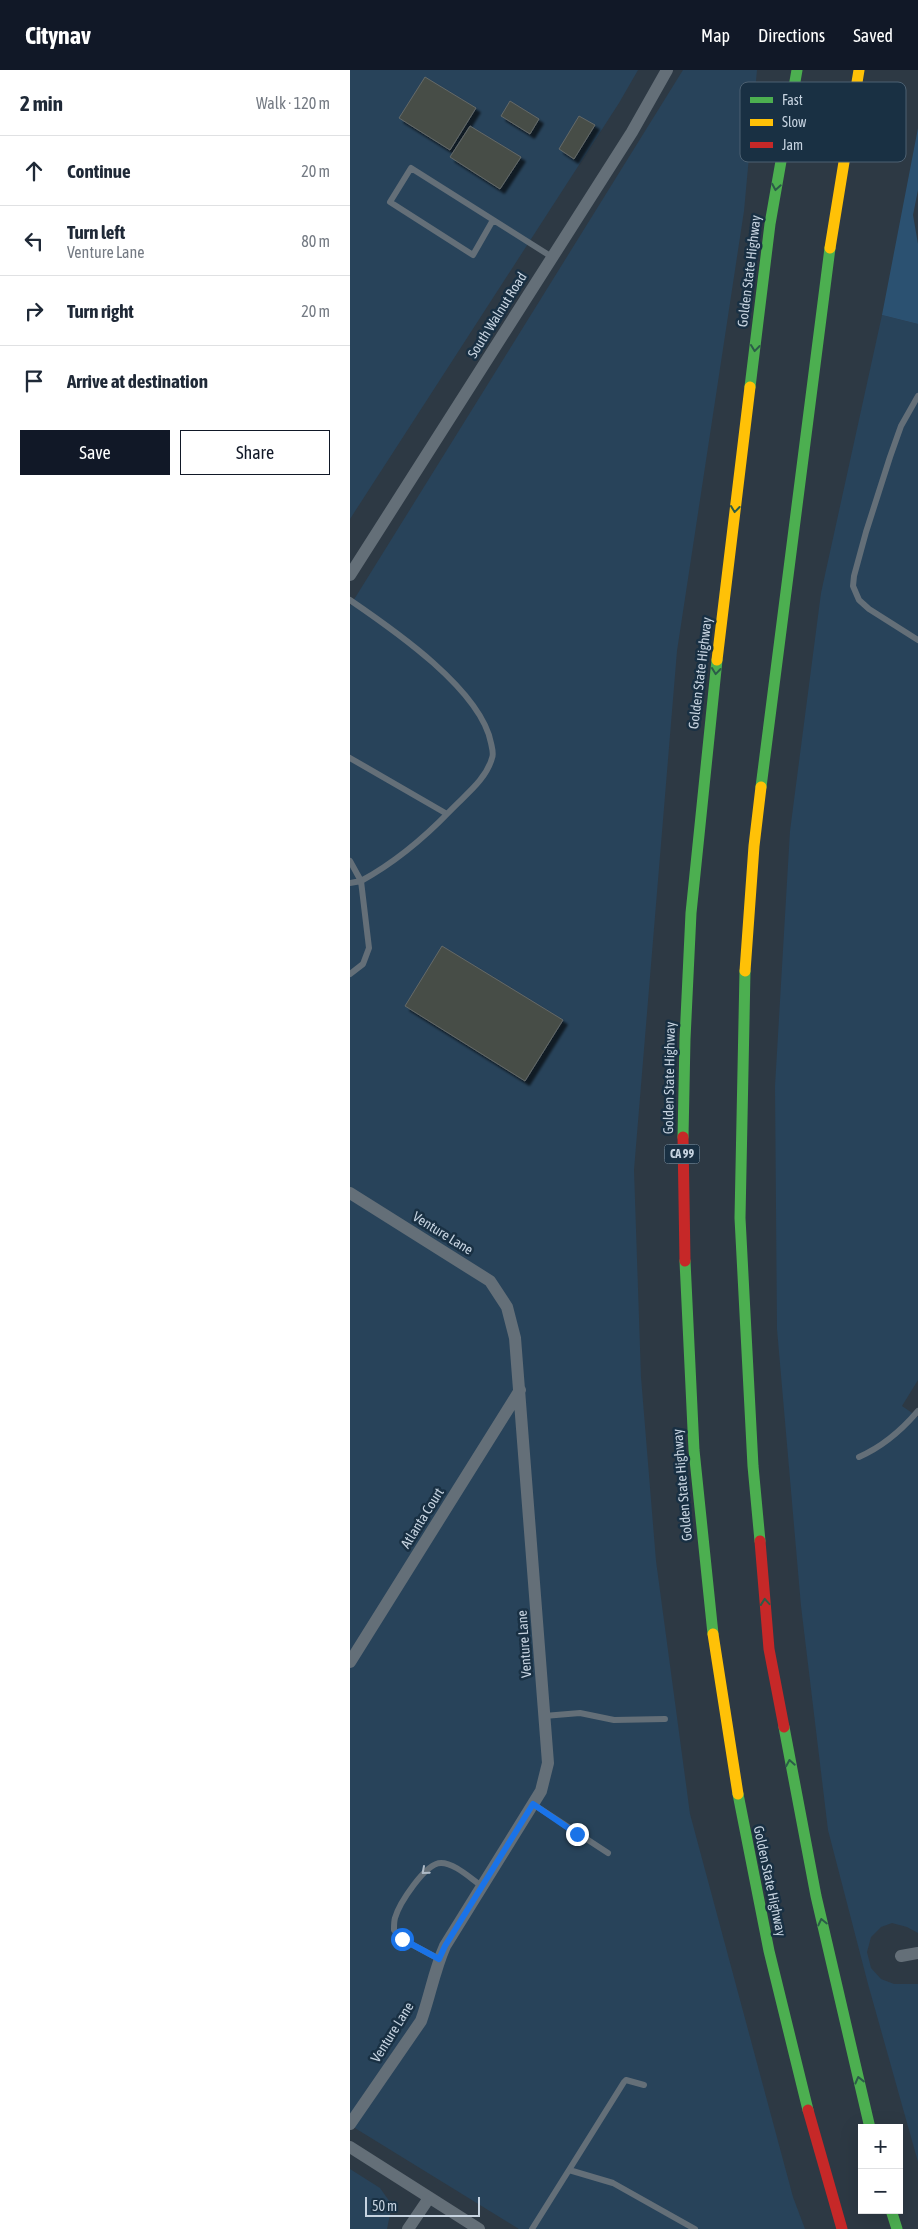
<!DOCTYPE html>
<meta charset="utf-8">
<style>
:root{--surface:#fff;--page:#f2f2f3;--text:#1f2937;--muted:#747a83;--line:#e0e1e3;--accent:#111827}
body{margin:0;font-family:"Asap Condensed",sans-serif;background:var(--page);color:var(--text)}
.controls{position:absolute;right:15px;bottom:15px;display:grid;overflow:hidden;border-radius:0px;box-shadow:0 5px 20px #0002}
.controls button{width:45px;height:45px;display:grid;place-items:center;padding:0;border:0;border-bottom:1px solid var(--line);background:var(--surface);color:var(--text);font:25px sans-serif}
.scale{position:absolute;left:15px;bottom:12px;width:115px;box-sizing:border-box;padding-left:5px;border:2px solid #c6d3e0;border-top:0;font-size:14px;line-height:18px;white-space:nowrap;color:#c6d3e0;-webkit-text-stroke:4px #193043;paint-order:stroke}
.stop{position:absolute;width:15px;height:15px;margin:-11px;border:4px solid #1a73e8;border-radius:50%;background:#fff}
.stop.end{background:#1a73e8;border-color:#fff;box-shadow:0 1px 5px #0008}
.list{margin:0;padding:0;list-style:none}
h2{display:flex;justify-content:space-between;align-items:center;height:65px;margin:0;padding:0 20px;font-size:21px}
h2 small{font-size:16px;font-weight:400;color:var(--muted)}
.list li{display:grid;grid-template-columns:32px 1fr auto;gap:15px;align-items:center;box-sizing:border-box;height:70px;padding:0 20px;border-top:1px solid var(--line)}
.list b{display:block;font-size:19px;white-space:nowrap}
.list p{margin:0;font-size:16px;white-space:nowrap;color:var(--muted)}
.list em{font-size:16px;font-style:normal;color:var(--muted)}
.actions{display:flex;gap:10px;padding:15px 20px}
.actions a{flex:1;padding:11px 0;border:1px solid var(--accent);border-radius:0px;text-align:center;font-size:18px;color:var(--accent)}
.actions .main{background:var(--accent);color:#fff}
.icon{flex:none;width:28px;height:28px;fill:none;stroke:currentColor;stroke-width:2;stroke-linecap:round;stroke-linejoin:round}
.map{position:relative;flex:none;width:568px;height:2159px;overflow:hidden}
header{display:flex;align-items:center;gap:30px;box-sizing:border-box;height:70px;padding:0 25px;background:var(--accent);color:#fff}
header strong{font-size:24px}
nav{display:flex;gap:28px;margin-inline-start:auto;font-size:18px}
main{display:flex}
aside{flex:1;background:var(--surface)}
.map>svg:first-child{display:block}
</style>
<header>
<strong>Citynav</strong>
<nav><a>Map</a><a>Directions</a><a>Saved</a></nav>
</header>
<main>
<aside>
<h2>2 min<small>Walk · 120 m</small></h2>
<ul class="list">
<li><svg class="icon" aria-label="ahead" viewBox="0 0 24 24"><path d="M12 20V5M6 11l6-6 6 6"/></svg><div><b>Continue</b></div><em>20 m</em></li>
<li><svg class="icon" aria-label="left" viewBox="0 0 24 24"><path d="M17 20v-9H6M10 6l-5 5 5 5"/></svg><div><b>Turn left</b><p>Venture Lane</p></div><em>80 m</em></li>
<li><svg class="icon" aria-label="right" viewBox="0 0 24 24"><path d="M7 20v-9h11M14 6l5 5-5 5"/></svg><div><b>Turn right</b></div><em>20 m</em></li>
<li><svg class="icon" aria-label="arrive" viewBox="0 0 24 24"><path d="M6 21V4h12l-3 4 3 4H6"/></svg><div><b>Arrive at destination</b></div></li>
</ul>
<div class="actions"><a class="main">Save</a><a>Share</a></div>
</aside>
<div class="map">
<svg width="568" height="2159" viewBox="0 0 568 2159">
<defs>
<filter id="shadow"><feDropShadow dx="4.5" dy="4.5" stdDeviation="1" flood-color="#0009"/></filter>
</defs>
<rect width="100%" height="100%" fill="#2d3944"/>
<!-- built -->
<path fill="#28435a" d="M0,0H288L269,33L0,449Z
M333,0H407L394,141L327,581L284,1100L291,1307L306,1491L340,1744L443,2127L455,2159H169L0,2055V536Z
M532,245L568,254V1310L552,1336L568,1347V1863L557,1857L542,1853L531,1857L521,1867L517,1882L521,1898L531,1909L544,1914H568V2092L518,1914L478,1760L451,1536L427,1259L425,1016L440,761L471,523Z
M0,2099L30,2118L42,2135L37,2159H0Z"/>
<!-- green -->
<path fill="#2b5171" d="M568,58V120L563,145L568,174V254L532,245Z"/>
<!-- building -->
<path fill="#474d47" stroke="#646968" filter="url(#shadow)" d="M75,7L126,38L100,80L49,48Z
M160,31L189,49L180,64L151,46Z
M229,46L245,55L224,89L209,79Z
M120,56L171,87L150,119L100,87Z
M92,876L213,950L175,1011L55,936Z"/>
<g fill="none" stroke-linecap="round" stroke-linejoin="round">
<!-- lane -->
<path stroke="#646f78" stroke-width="6" d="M143,150L123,185L40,132L61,98L202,187
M568,326L551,356L540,387L516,462L504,506L503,516L509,530L519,539L568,570
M0,530C44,560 131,620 141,673C142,678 144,684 142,688C136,710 115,725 100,741C74,768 44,793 11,811L19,878L13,894L0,904
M0,688L97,744
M0,791L11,811L0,813
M509,1387C532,1377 551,1361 568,1341
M194,1646L230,1643L264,1650L315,1649
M183,1734L258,1783
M89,1889L52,1869L44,1860C44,1856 44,1851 45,1848C49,1834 75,1793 91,1793C105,1793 121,1809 132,1816
M219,2100L274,2012L276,2010L294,2015
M182,2159L219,2100L263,2113L345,2159"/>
<!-- street -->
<path stroke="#646f78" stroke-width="12" d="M0,505L282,62L317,0
M0,1123L140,1211L157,1237L165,1268L198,1693L191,1721L95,1876C84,1901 80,1926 71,1951L0,2054
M0,1592L170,1320
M551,1886L568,1883
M0,2077L129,2159
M58,2159L79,2128"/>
<!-- fast -->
<path stroke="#4caf50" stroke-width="11" d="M400,317L420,154L447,0
M411,717L480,178
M395,901L390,1148L403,1396L410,1471
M333,1067L335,969L341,843L367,590
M335,1191L344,1380L363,1564
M434,1657L466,1826L520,2058
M388,1724L419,1881L458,2040
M541,2140L547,2159"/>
<!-- slow -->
<path stroke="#ffc107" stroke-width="11" d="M480,178L509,0
M367,590L400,317
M395,901L404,776L411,717
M363,1564L388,1724"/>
<!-- jam -->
<path stroke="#c62828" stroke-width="11" d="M333,1067L335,1191
M410,1471L419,1579L434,1657
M458,2040L492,2159"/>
</g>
<!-- one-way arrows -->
<defs><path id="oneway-chevron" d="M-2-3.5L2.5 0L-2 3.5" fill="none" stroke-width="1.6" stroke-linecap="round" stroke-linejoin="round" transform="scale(1.25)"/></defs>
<g stroke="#2b5c48">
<use href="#oneway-chevron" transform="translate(426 117) rotate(100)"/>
<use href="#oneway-chevron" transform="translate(405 278) rotate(97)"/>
<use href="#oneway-chevron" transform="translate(385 439) rotate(97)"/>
<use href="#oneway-chevron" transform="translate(366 601) rotate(97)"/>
<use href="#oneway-chevron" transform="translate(415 1532) rotate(-95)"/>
<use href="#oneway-chevron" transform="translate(440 1693) rotate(-100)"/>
<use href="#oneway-chevron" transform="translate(472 1852) rotate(-103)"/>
<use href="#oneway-chevron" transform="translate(509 2010) rotate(-104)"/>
</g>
<use stroke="#aebac6" href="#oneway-chevron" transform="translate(75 1801) rotate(139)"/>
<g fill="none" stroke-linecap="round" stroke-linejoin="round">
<!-- route -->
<path stroke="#1a73e8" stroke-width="6" d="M52,1869L89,1889L95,1876L183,1734L227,1764"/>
</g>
<g text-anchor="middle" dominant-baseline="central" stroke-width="5" stroke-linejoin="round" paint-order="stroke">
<!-- shield labels -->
<rect fill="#193043" stroke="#92a2b1" stroke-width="1" x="314.5" y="1074.5" width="35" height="19" rx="4"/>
<g font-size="12" font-weight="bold" fill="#c6d3e0">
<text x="332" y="1084">CA 99</text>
</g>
<!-- street labels -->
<g font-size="14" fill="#c6d3e0" stroke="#193043">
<text transform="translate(399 201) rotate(-83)">Golden State Highway</text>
<text transform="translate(147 245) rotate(-58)">South Walnut Road</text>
<text transform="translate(350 603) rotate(-83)">Golden State Highway</text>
<text transform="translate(319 1008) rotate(-89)">Golden State Highway</text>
<text transform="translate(93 1163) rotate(32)">Venture Lane</text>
<text transform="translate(332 1415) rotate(-95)">Golden State Highway</text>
<text transform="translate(72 1448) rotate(-58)">Atlanta Court</text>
<text transform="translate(174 1574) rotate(-94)">Venture Lane</text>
<text transform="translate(420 1811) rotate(78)">Golden State Highway</text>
<text transform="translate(42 1962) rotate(-58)">Venture Lane</text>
</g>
</g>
<!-- legend -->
<rect x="390" y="12" width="166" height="80" rx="8" fill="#193043" stroke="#4d6172" stroke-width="1"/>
<rect x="400" y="27" width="23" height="6" fill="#4caf50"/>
<rect x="400" y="49" width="23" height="7" fill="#ffc107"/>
<rect x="400" y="72" width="23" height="6" fill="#c62828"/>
<g font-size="14" fill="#c6d3e0">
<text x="432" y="35">Fast</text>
<text x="432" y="57">Slow</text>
<text x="432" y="80">Jam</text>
</g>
</svg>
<div class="controls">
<button>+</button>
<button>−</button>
</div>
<div class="scale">50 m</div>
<div class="stop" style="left:52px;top:1869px"></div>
<div class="stop end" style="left:227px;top:1764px"></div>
</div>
</main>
